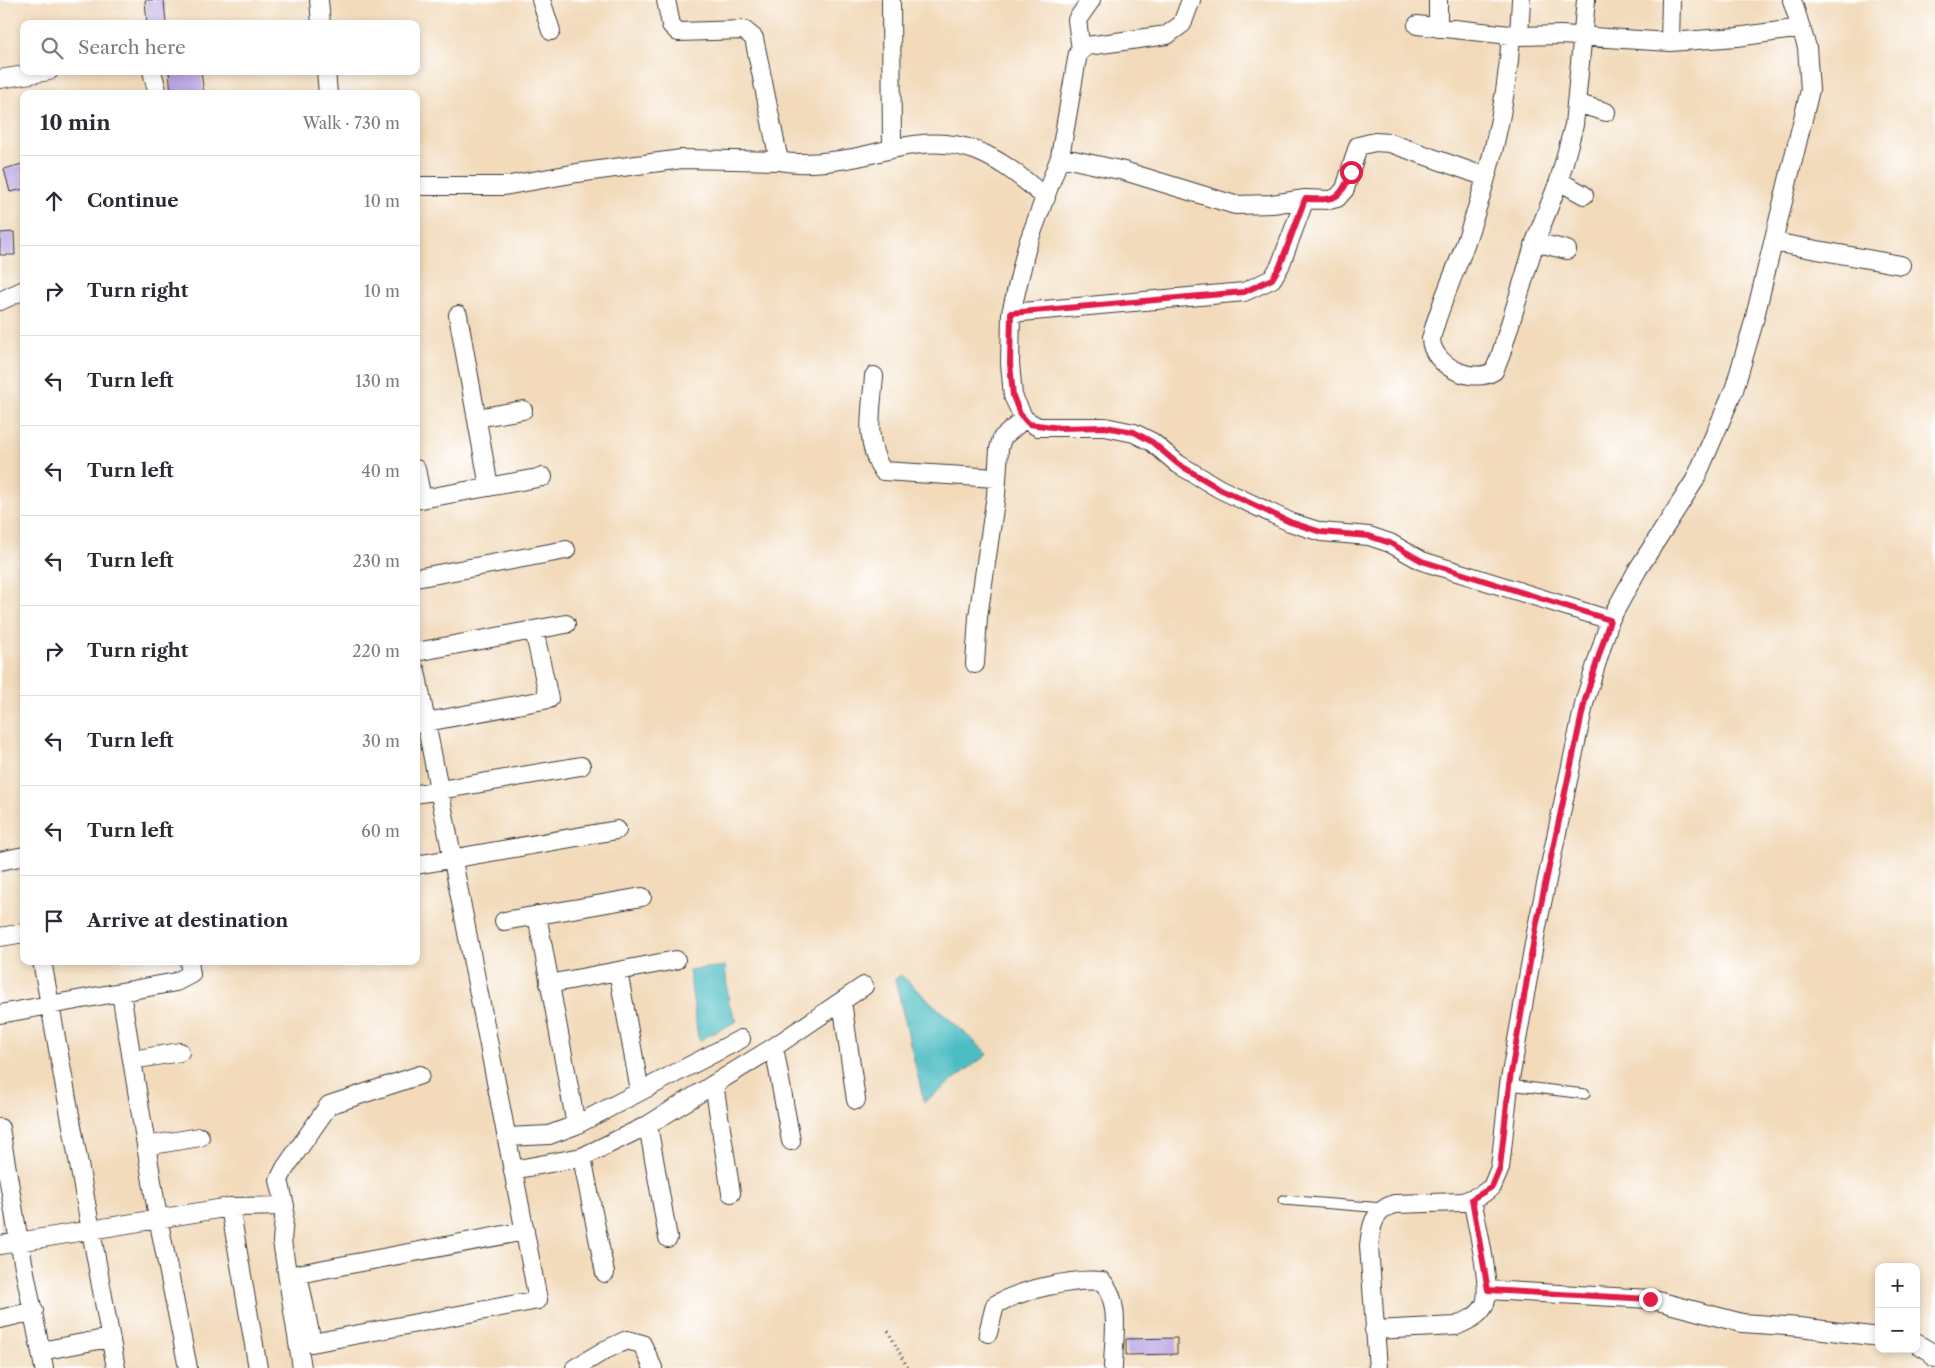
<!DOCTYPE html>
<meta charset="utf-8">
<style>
:root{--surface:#fff;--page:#f2f2f3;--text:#2b2b33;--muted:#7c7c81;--line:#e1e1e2}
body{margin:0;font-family:"Libre Caslon Text",serif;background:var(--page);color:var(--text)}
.controls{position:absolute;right:15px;bottom:15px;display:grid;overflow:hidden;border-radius:10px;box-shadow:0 2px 8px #0003}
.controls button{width:45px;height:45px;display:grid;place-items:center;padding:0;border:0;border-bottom:1px solid var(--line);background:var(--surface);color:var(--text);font:25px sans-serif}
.stop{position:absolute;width:15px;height:15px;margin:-11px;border:4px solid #e11d48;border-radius:50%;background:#fff}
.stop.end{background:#e11d48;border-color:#fff;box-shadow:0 1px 5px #0008}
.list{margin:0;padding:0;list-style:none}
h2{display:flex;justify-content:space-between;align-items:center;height:65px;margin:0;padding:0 20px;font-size:21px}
h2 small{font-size:16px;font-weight:400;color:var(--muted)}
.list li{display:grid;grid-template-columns:32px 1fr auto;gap:15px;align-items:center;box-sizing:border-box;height:90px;padding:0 20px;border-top:1px solid var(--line)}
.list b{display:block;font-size:19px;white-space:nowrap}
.list em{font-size:16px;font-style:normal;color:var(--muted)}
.icon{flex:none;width:28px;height:28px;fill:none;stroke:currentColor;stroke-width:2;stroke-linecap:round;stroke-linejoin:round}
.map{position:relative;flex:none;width:1935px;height:1368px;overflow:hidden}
.search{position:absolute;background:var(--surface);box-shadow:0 2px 8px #0003;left:20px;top:20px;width:400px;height:55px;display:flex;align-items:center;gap:12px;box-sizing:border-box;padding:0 18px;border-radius:10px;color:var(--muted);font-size:19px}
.panel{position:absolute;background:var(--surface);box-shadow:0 2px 8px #0003;left:20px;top:90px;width:400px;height:875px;border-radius:10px}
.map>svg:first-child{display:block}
</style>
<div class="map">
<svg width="1935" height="1368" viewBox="0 0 1935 1368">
<rect width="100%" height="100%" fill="#fff"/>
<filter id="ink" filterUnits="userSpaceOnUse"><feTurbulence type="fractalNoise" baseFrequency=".02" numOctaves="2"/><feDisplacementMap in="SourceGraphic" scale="10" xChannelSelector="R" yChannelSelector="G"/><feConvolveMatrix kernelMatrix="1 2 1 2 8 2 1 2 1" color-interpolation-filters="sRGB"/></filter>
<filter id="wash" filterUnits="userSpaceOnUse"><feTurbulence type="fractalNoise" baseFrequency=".0096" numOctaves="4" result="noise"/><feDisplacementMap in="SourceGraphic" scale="20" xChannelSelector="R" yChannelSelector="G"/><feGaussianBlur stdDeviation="1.12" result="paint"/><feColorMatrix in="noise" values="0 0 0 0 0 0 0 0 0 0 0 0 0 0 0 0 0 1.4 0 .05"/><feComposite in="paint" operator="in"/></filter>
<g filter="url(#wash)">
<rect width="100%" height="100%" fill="#f2daba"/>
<!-- water -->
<path fill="#4ebdc4" stroke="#356c70" d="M725,966L729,1004L737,1021L700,1040L698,1037L689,970Z
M901,975L988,1054L924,1102L895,979Z"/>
<g id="blocks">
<!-- building -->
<path fill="#b9a6e4" d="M145,0H164L166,24H147Z
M169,71H201L204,94H171Z
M22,164L24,189L10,192L4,169Z
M14,232L15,255H0V233Z
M1177,1338V1354L1126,1355V1339Z"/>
</g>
</g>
<g filter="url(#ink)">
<use href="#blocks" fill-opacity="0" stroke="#3c3834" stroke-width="1"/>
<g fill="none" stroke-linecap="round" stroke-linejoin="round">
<!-- service casing -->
<g stroke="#3c3834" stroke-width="11">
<path id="service" d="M1509,1085L1585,1094
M1283,1200L1383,1208"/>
</g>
<!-- minor casing -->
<g stroke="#3c3834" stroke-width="20">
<path id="minor" d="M319,0L321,24
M541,0L551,31
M666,0L671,25L678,32L744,30L754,38L779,161
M891,0L892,149
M1191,0L1182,24L1167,35L1087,46L1078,53L1060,157L1027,246L1011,313L1010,363L1013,396L1024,419L1038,427H1105L1134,433L1152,442L1178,464L1220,489L1290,522L1321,532L1369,536L1390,543L1422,561L1610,620
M1417,25L1519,36L1561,35L1670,42L1737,37L1801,28
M1438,28V0
M1511,34C1507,110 1487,182 1462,253C1451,281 1438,310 1431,339C1432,365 1472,385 1494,371L1500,357L1535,242L1559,181L1574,125L1586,0
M1519,36L1521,0
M1670,42L1671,0
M1081,50L1077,20L1091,0
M152,71L158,94
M326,71L328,94
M0,79L49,71
M1576,103L1606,112
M1060,157L1124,171L1235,205L1272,204L1305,199L1329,200L1337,198L1345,189L1358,146L1375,142L1390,143L1486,177
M1559,181L1584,195
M416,186H504L577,173L682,159L779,161C799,165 819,163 840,160C858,158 874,153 892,149C962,132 995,154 1046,198
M1535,242L1567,250
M1773,242L1901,265
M0,301L24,290
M1011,313L1244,292L1272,279L1280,266L1305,199
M458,315L489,487
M874,376C872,407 863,443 883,471L996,478
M477,418L523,410
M416,469L422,499
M416,500L543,477
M416,578L566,550
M416,652L566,624
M975,664L978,617L996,495L999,449L1002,438L1024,419
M416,671C457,881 498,1090 538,1300L312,1343L298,1274L525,1231
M416,724L549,699L534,630
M416,794L581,766
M0,861L24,856
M416,865L617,830
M537,915L576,1125
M504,921L642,897
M0,937L24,933
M42,961L116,1368
M618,971L640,1091
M549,984L676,960
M121,993L158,1218L188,1368
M842,1001L856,1100
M0,1014L176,982L191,974L189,961
M774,1047L791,1141
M132,1060L180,1052
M714,1084L731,1193
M648,1125L668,1238
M0,1128L19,1242L44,1368
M507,1137L549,1135L576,1125L741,1039
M146,1146L200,1137
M582,1157L605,1273
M513,1170L582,1157L648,1125L774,1047L864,986
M230,1207L258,1368
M0,1245L230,1207L285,1206
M1488,1290L1650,1299L1742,1323L1800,1327L1879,1337
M0,1319L34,1311
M1374,1330L1456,1326C1467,1321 1479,1316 1484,1306C1493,1289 1476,1221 1472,1199
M988,1333L995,1305C1019,1290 1074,1278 1102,1281C1122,1302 1113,1341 1113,1368
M1916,1343L1931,1352L1935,1358
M41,1351L109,1338
M302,1368L282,1241L285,1206L279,1180L285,1168L329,1105L420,1075
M575,1368L605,1350L627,1340L642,1344L653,1368
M1378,1368L1369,1246C1371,1226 1373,1211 1394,1204L1463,1202L1481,1195L1492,1187L1500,1168L1509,1085L1537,927L1585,700L1610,620L1638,569L1695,480L1734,390L1753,325L1810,90L1807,47L1792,0"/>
</g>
<!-- path -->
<path stroke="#3c3834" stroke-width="3" stroke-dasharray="1 4" stroke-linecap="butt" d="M888,1331L908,1368"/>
<!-- service -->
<use href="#service" stroke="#fff" stroke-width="9"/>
<!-- minor -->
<use href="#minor" stroke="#fff" stroke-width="18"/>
</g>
</g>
<g fill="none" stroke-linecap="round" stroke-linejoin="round" filter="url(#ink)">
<!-- route -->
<path stroke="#e11d48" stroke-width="6" d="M1351,172C1340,201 1335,200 1305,199L1280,266L1272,279L1244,292L1011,313L1010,363L1013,396L1020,414L1029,424L1060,428L1105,427L1134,432L1152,442L1178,464L1220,489L1290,522L1321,532L1369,536L1390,543L1422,561L1610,620L1585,700L1536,927L1509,1085L1500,1168L1492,1187L1472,1199L1488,1290L1650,1299"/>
</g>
</svg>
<div class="controls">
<button>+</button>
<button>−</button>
</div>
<div class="stop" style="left:1351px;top:172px"></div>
<div class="stop end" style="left:1650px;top:1299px"></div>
<div class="search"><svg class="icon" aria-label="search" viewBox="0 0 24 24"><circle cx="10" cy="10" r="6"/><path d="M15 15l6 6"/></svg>Search here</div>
<section class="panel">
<h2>10 min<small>Walk · 730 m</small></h2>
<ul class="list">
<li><svg class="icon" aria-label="ahead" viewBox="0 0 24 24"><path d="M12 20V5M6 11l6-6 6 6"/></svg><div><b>Continue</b></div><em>10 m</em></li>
<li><svg class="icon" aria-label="right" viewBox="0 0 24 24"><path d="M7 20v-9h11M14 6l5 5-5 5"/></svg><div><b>Turn right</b></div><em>10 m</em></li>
<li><svg class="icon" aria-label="left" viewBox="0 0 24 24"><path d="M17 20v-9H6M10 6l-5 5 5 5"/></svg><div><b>Turn left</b></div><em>130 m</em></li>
<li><svg class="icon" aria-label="left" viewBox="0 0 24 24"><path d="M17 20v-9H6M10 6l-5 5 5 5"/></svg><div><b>Turn left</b></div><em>40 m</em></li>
<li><svg class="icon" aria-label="left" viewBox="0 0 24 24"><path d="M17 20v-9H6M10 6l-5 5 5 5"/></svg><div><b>Turn left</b></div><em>230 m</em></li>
<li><svg class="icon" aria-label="right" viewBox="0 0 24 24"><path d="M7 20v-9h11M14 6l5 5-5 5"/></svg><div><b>Turn right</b></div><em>220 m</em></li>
<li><svg class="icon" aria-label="left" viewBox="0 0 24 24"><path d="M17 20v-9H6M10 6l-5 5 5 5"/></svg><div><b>Turn left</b></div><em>30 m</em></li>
<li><svg class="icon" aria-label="left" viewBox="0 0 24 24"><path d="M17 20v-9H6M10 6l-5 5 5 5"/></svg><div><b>Turn left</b></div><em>60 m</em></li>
<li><svg class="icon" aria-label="arrive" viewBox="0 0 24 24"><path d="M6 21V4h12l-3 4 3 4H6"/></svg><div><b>Arrive at destination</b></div></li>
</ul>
</section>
</div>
